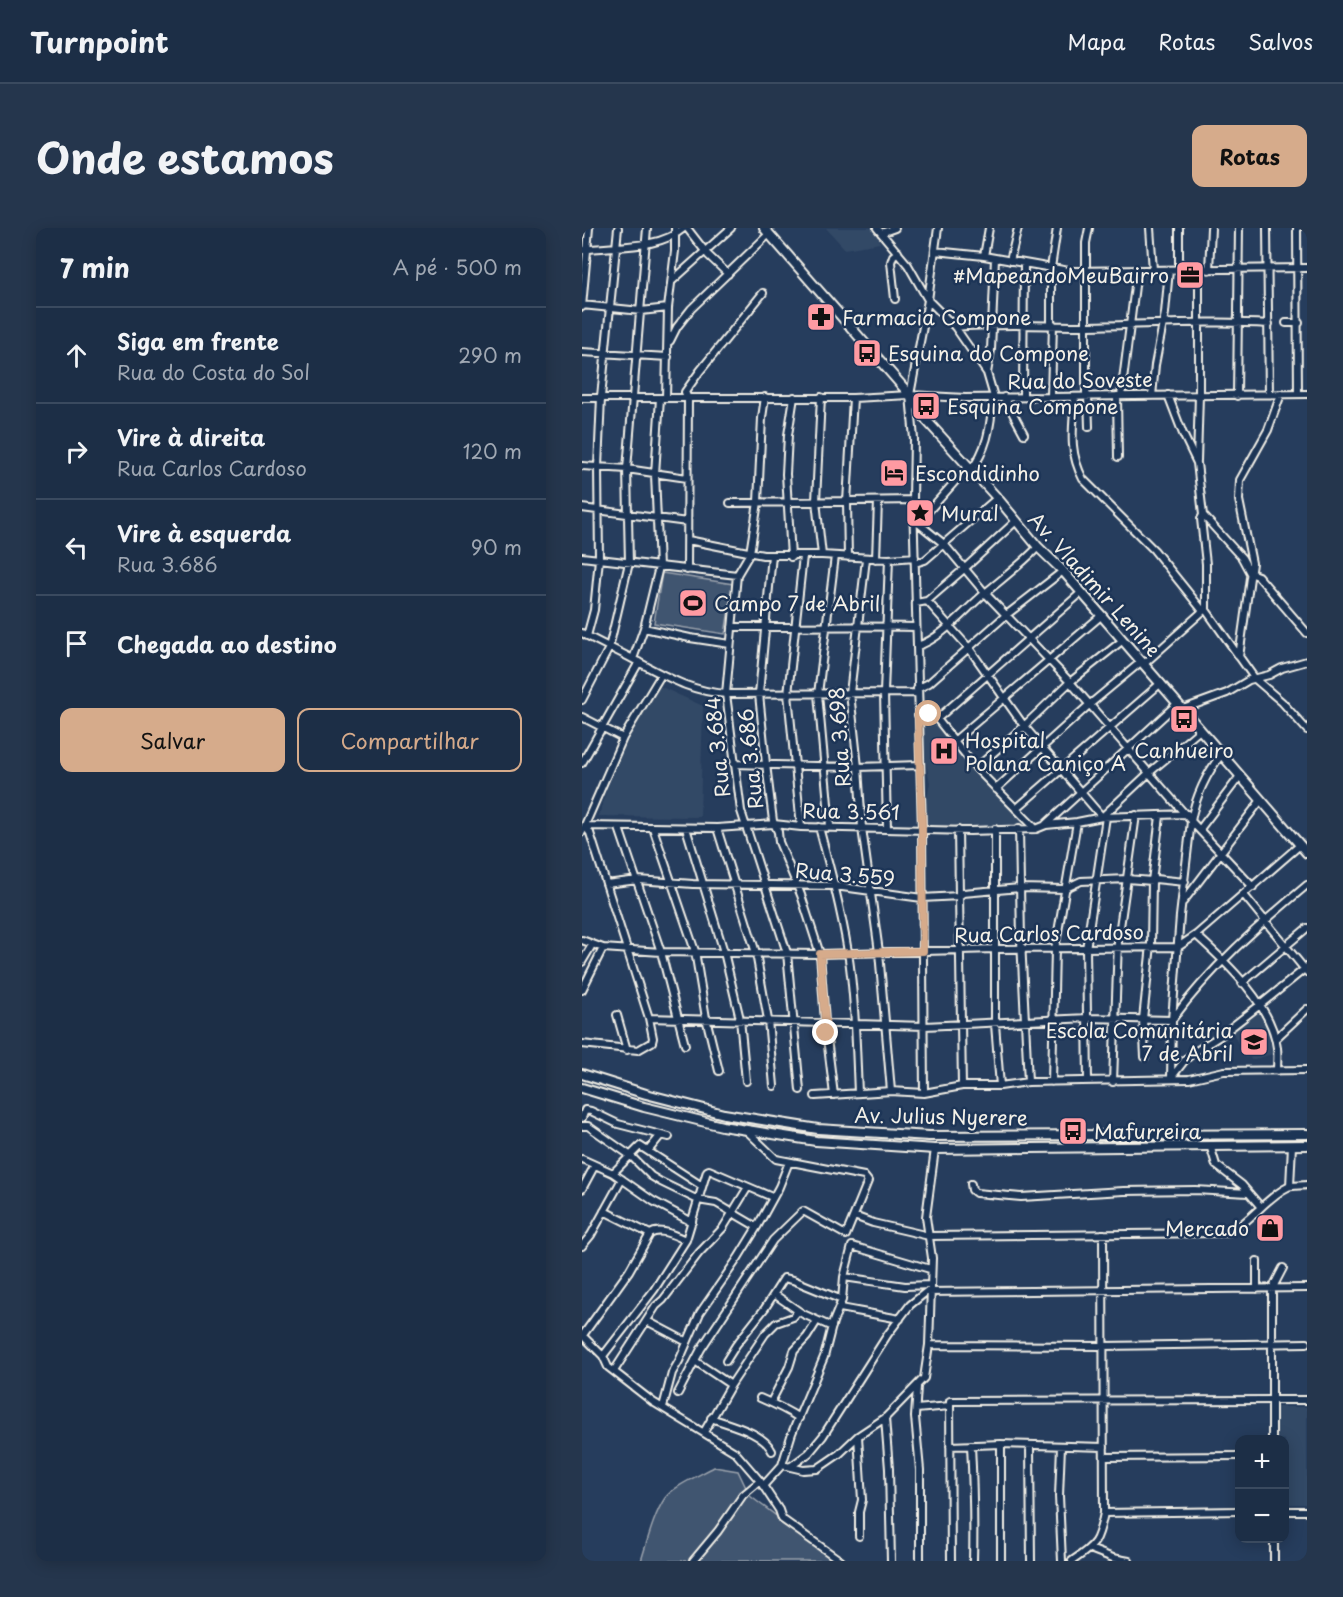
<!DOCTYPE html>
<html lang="pt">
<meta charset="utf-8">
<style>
:root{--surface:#1c2e46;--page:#25364d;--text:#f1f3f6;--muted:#a0a8b3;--line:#3a4a5f;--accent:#d6ab8b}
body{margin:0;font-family:"Playpen Sans",sans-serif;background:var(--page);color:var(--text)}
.controls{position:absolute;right:18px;bottom:18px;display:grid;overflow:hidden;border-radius:12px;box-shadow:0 3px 15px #0003}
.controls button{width:54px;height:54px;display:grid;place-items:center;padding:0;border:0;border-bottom:2px solid var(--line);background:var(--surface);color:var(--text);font:30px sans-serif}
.stop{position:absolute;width:18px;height:18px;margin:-14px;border:4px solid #d6ab8b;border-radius:50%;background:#fff}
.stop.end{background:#d6ab8b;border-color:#fff;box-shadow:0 2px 6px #0008}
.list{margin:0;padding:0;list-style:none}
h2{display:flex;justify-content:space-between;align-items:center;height:78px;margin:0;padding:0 24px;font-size:26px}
h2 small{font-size:20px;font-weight:400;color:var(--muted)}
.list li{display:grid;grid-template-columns:39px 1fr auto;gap:18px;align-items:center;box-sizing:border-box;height:96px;padding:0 24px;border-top:2px solid var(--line)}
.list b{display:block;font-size:22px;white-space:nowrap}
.list p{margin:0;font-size:20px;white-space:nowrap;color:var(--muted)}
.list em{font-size:20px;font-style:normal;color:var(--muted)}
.actions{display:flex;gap:12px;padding:18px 24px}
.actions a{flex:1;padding:14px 0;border:2px solid var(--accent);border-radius:12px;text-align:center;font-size:21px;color:var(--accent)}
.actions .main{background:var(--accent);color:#111}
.icon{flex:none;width:33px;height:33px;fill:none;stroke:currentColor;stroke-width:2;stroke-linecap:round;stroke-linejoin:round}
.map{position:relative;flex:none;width:725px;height:1333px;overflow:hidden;border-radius:12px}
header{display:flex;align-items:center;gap:36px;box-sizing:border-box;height:84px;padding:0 30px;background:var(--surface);border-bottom:2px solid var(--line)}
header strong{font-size:28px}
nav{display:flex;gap:33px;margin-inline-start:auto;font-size:21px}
.intro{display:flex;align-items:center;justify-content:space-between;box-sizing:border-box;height:144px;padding:0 36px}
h1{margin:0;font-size:42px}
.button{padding:15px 27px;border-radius:12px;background:var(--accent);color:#111;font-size:21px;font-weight:700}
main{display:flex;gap:36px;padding:0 36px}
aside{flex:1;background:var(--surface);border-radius:12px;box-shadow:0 3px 15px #0003}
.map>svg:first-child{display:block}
</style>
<header>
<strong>Turnpoint</strong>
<nav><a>Mapa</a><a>Rotas</a><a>Salvos</a></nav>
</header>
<div class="intro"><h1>Onde estamos</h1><a class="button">Rotas</a></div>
<main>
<aside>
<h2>7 min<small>A pé · 500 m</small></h2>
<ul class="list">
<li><svg class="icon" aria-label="ahead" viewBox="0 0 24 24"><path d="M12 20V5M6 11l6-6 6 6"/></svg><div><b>Siga em frente</b><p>Rua do Costa do Sol</p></div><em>290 m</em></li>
<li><svg class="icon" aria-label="right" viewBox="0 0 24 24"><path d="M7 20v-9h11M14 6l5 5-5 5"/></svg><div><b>Vire à direita</b><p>Rua Carlos Cardoso</p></div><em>120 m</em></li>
<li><svg class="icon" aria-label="left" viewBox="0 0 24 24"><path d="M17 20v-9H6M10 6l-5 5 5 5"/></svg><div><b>Vire à esquerda</b><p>Rua 3.686</p></div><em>90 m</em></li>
<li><svg class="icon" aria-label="arrive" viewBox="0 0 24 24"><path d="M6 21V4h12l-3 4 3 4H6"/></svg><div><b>Chegada ao destino</b></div></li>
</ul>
<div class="actions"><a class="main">Salvar</a><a>Compartilhar</a></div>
</aside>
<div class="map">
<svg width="725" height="1333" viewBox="0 0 725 1333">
<rect width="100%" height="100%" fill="#263d5d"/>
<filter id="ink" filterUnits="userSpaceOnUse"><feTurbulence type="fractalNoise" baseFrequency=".0167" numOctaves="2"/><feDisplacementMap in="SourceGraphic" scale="12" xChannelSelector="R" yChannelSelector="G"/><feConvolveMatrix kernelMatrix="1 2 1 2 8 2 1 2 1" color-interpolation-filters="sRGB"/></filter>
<g filter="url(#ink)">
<!-- built -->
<path fill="#334966" d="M244,0H293L298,15L263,21Z
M75,457L121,478L118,589L17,588L24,564L45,511Z
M335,487H348L454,600L339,601L348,555Z
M678,780L680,782L691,826L669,832L668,829L663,830L649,801Z
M695,1179H725V1276H703L702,1212L695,1211Z"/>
<!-- green -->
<path fill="#40546f" stroke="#9aa2ac" stroke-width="1.5" d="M80,345L151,356L143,406L72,395Z
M132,1239L156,1243L168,1268L254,1333H59C65,1314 72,1286 83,1270C92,1258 118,1247 132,1239Z"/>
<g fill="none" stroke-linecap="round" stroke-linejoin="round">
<!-- minor casing -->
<g stroke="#f4f1e8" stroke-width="10">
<path id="minor" d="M105,0L126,27L146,46
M295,0L326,37L346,72L373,99L405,145L412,169
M568,0L571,42
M685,0L687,166
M715,0L716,166
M299,5L313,0
M0,22C33,17 76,22 102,0
M353,23L402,28L487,43L725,40
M402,28L407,0
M428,33L436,0
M597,42V0
M627,42L629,0
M90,53L149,0
M313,71L309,34L311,28L316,24
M0,77L59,83L86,80
M0,79L7,0
M704,95H717
M469,96V40L475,0
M373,99C418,95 462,98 507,98C567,97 627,92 687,96
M88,113L95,99L109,81L187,6
M0,124L86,129
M405,145L409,122L413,30
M586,167L601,206L615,235L621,287L660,330L668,345L676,348L725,405
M469,168L471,96
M504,168V15L507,0
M506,168L507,199
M535,168L536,229
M539,168L555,42
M570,168L573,137L583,85L587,42
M655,168L657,0
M183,169L180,190L176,274L168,325L155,347L144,466L159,583L205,725L218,862
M239,169L234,273L240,327
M422,169L442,206
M441,169L442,35
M493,169C491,201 486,222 501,251L572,322L621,383L624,382L673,451L700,474L725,502
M0,170H271L328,167L383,170L725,166
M84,170L86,80L93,23V0
M615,233L617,167V42
M0,238L45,241L105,250
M389,242C405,222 410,196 410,169
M148,275L331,272
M0,280L105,294
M621,287L619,291L624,336V382
M332,294L336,295L386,239
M336,295L362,316L403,365L488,454L609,593L671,659
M106,312L181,327H240L307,331L333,329
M190,327L177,466L184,536L191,593L196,604L197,614L219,667L238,726L243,794L252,867
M0,329L155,347
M209,329L204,246L206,207L212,169
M266,329L265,274L271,170
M284,331L268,465L276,539L280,600L297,724L309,863
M294,331L296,273
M333,335L343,332L415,270
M105,342L106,171L103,164L118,143L181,65
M345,373L387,420L442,498L520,589L568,544L618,502
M334,375L345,373L382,341L434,293
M150,399C211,399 272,398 334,399
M62,400L108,410L148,416
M0,405C19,416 39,424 58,435C89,451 109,463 144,466L335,465
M5,408L12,382L17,331L16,239L19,169L36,0
M335,418C358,412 384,381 402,366C421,350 439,337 456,319
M657,429L670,335L657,272L658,252L686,202L699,166
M51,431L62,400L77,339L73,246L78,170
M562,436L621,383
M335,461L347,455L423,388L481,343
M0,472L27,420L47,335L45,241L65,0
M601,481L645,465L667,452L687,447L700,440L725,433
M336,487L347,486L355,491L394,540L454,601
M0,489L41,510
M355,491L500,364
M372,513L520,387
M0,535L57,434
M152,536L276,539L337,537
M394,540L442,498L488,454L541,412
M414,561L507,477L560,433
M434,581L579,455
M464,596L596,475
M3,598L135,600L192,596L219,599L388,603L454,601L464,597L495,594L520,589L605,586
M248,598L236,466L253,328
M219,599L206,466L221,328
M237,599C248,640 259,681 266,724C273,770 274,818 276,865
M37,600L79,724L103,817
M71,600L113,723L124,790L137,843
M104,600L142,724L158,791L164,853
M135,600L174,725L186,792L192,858
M437,600L439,712L446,854
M305,601L302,465L307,331
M413,601V796L418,858
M618,601L658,548
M376,602L380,858
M0,604L41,510L79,447
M24,656L56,652L111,656L253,658L340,670L377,668L381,665L438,660L482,661L499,653L545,651L570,653L573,651L603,654
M662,667L725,744
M601,674L679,572
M614,707C645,735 690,777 695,820C696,827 695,836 695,843
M0,712L21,720L79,724L238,726L413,721L596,719L614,707L718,617
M0,734L10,717
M660,755L725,700
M0,762L21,720
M35,787L45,822
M67,790L343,798L506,790L590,792C628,740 676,698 725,657
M693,811L725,781
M0,816L56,822L70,814L71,810L67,790L8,605L3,598
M563,829L561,791L569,717L570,653L578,588
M589,850L603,832L611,825L638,808L678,777L725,739
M589,851L590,792L598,688L609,593C613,570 625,544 640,526
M506,852L504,721L524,589
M470,854L473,721L495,594
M531,854L536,713L554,587
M342,865L340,601L331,272L332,211L328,167L346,72L356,0
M233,868L309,863L342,865L380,858H418L446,854L607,851L642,843L725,842
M0,890L3,882L9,883L36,896L87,909
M0,898H6L49,928L69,948L79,954L116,972L134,975L175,999
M628,917L634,937L660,957L678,978
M66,923L79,907
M0,931L31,945L71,973L110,994
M31,945L58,918L120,958
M389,956L390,962L394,965L439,969L542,963L613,962L666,965
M708,958L710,917
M0,961L13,937
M22,983L68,1006
M272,988L291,995L347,1008L643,1005C664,1000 684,969 706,959C711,957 719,958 725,957
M0,1018L9,1007L40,951
M675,1033V1061
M262,1049L323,1058L348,1057
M690,1061V1212
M690,1061L701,1040
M192,1066L221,1086L250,1099
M258,1080L318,1091
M65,1093L105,1114
M0,1107L21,1128L26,1139L71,1174L153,1224L178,1253L197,1282L200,1291L259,1333
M1,1107L47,1043L68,1006C79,999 93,1008 104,1012
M347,1117L521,1118L725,1115
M21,1128L72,1062L104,1012L125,943L127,942L190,969
M113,1133L149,1157
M144,1133L154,1117L183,1080L202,1050L211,1052L260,1072
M32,1143L74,1078L81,1072L117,1025L141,1000L166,959
M335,1159L333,1189L338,1242V1333
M96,1165L119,1121L191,1012L221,983L264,1007L286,953L282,948L194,931L164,902
M178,1170C192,1176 205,1182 217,1190
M189,1174L207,1139L212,1123L225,1109L235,1093
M81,1179L90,1145L97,1133L118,1085L156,1030L175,999L197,959L207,934
M334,1181L368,1178
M129,1190C148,1197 181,1204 190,1223
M303,1190L307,1241L309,1333
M122,1204L149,1157L183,1106L194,1095L211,1089L216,1083
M276,1208L280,1272L277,1284V1308
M419,1216V1333
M389,1217C391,1256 392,1294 391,1333
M448,1217L449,1333
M368,1218L419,1216L522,1219
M479,1218L477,1268L480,1333
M522,1229L658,1228
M200,1237L221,1242L235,1241L257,1226L276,1208L303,1190L342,1150L347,1117L350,1030L344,989L353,921
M208,1239L227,1225L241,1208L306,1106L328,1077L344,1064L725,1060
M181,1258L200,1237L210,1205L242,1129L251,1094L260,1072L262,1049L270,1018L348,1041
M702,1283H725
M522,1285L658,1283
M692,1310V1333
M508,1321L531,1330L547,1333
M111,1333L136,1303L161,1267L178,1253
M369,1333L368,1173L725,1172
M490,1333C514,1317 516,1314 522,1285L521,1006"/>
</g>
<!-- major casing -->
<g stroke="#f4f1e8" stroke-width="12">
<path id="major" d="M182,0L328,167L345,193L418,273L456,319L481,343L725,625
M0,846L64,866L142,886L236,901L347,908L725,906
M0,860L62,879L140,898L234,913L353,921L725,917"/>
</g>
<!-- minor -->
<use href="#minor" stroke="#1d3557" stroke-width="6"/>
<!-- major -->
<use href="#major" stroke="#1d3557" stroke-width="8"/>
</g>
</g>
<g fill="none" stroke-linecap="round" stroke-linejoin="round" filter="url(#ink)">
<!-- route -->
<path stroke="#d6ab8b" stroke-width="8" d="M244,805L238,726L341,723L340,601L336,487L347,486"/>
</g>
<!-- icons -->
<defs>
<g id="office-square" transform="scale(1.5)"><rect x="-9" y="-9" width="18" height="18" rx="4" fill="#ff9aa2" stroke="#1d3557"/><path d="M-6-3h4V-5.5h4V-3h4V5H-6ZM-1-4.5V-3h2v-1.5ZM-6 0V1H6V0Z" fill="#111"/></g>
<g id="pharmacy-square" transform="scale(1.5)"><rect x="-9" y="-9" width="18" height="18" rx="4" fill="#ff9aa2" stroke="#1d3557"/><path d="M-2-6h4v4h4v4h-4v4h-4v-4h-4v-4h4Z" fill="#111"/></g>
<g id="bus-square" transform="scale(1.5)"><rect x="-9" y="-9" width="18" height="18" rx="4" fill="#ff9aa2" stroke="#1d3557"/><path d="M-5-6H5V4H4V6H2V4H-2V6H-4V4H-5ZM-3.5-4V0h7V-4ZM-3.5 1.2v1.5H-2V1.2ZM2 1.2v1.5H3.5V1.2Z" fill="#111"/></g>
<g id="hotel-square" transform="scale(1.5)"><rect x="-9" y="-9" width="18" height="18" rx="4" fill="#ff9aa2" stroke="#1d3557"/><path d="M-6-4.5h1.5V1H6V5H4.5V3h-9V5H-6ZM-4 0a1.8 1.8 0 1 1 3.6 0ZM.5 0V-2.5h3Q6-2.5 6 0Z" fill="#111"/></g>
<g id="sight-square" transform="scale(1.5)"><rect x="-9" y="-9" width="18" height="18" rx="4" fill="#ff9aa2" stroke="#1d3557"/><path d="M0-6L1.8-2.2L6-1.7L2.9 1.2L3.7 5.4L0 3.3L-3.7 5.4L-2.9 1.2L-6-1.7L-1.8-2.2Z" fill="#111"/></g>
<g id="stadium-square" transform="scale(1.5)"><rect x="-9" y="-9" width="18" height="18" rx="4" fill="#ff9aa2" stroke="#1d3557"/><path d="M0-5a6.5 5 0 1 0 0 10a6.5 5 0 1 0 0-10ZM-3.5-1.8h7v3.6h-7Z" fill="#111"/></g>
<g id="hospital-square" transform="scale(1.5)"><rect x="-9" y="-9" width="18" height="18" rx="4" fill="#ff9aa2" stroke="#1d3557"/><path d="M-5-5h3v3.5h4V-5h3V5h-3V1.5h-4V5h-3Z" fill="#111"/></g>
<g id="school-square" transform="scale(1.5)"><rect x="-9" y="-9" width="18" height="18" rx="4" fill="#ff9aa2" stroke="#1d3557"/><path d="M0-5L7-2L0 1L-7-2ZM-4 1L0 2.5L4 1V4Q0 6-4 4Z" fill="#111"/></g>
<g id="shop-square" transform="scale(1.5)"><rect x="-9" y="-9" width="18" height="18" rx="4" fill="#ff9aa2" stroke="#1d3557"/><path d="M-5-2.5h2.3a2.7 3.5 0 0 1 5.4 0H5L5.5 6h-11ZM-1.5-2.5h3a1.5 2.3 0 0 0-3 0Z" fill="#111"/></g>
</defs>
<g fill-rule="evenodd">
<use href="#office-square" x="608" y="47"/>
<use href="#pharmacy-square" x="239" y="89"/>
<use href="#bus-square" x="285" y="125"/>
<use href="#bus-square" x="344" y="178"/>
<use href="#hotel-square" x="312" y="245"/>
<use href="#sight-square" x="338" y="285"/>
<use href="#stadium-square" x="111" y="375"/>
<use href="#bus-square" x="602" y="491"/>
<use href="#hospital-square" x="362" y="523"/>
<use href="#school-square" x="672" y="814"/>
<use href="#bus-square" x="491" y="903"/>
<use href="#shop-square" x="688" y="1000"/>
</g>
<g text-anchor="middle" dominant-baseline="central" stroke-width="5" stroke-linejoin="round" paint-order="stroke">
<!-- poi labels -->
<g font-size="20" fill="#f4f1e8" stroke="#1d3557" text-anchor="start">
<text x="587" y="47" text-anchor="end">#MapeandoMeuBairro</text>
<text x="260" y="89">Farmacia Compone</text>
<text x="306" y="125">Esquina do Compone</text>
<text x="365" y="178">Esquina Compone</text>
<text x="333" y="245">Escondidinho</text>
<text x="359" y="285">Mural</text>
<text x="132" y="375">Campo 7 de Abril</text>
<text x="383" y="512">Hospital<tspan x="383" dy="23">Polana Caniço A</tspan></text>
<text x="602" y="522" text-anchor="middle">Canhueiro</text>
<text x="651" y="802" text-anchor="end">Escola Comunitária<tspan x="651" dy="23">7 de Abril</tspan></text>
<text x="512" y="903">Mafurreira</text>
<text x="667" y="1000" text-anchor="end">Mercado</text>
</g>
<!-- street labels -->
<g font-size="20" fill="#f4f1e8" stroke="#1d3557">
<text transform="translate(498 152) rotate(-1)">Rua do Soveste</text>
<text transform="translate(513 356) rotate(48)">Av. Vladimir Lenine</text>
<text transform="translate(257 509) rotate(-94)">Rua 3.698</text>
<text transform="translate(135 519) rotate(-96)">Rua 3.684</text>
<text transform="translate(168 531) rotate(-96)">Rua 3.686</text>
<text transform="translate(269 583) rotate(1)">Rua 3.561</text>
<text transform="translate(263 646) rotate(5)">Rua 3.559</text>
<text transform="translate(467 705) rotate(-1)">Rua Carlos Cardoso</text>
<text transform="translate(359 888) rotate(1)">Av. Julius Nyerere</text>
</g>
</g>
</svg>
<div class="controls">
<button>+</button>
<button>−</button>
</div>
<div class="stop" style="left:347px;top:486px"></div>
<div class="stop end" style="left:244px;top:805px"></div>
</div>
</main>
